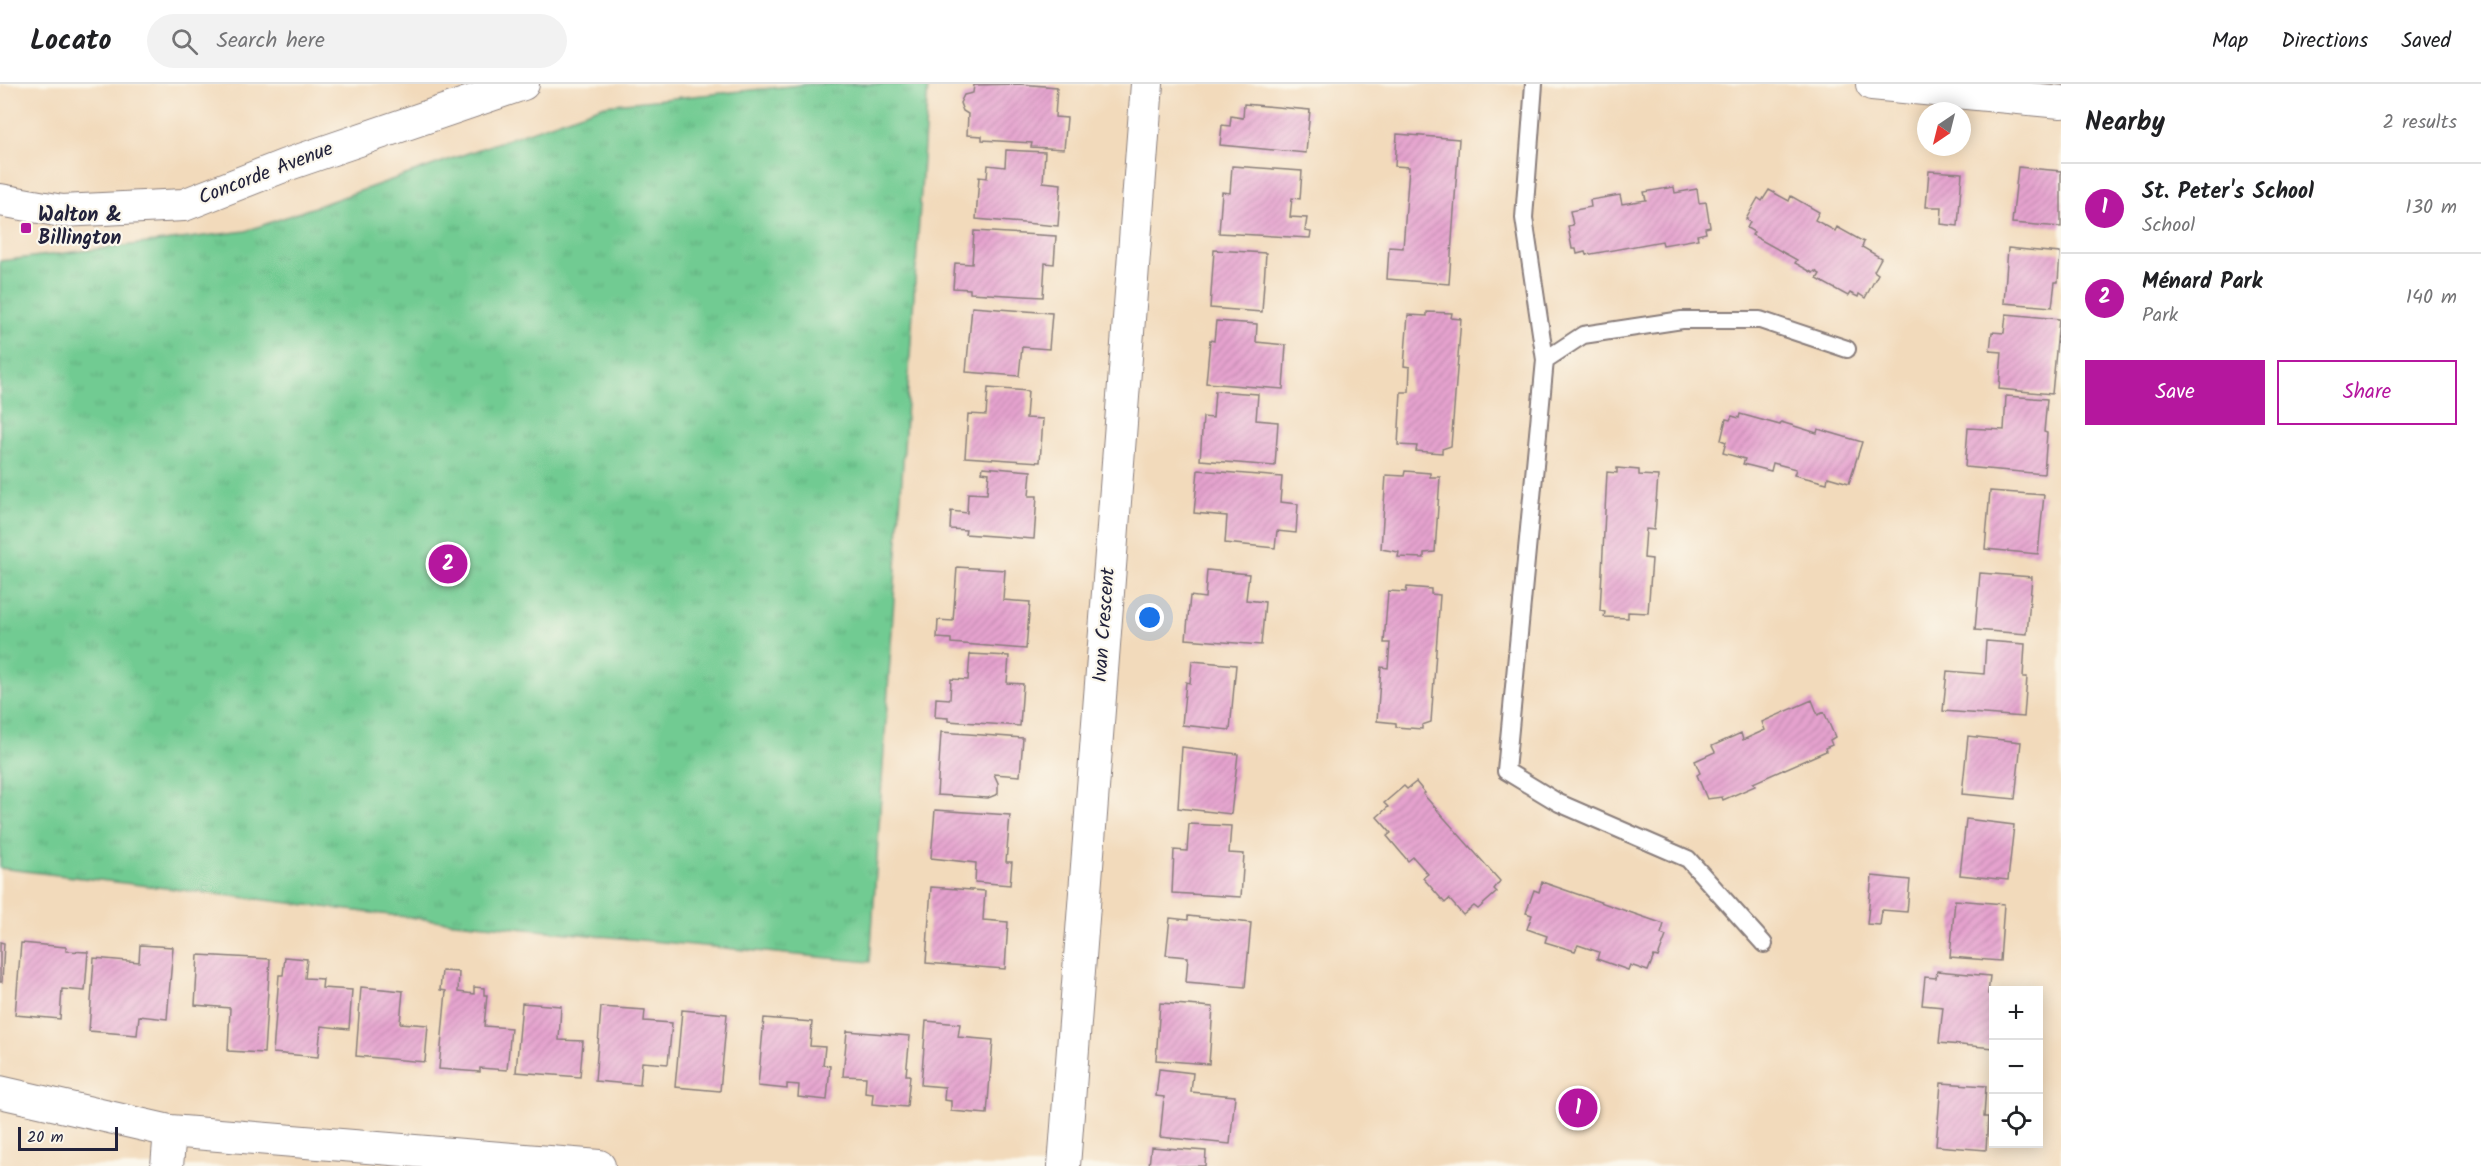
<!DOCTYPE html>
<meta charset="utf-8">
<style>
:root{--surface:#fff;--page:#f2f2f2;--text:#202124;--muted:#757577;--line:#e0e0e0;--accent:#b5179e}
body{margin:0;font-family:Kalam,sans-serif;background:var(--page);color:var(--text)}
.controls{position:absolute;right:18px;bottom:18px;display:grid;overflow:hidden;border-radius:0px;box-shadow:0 3px 15px #0003}
.controls button{width:54px;height:54px;display:grid;place-items:center;padding:0;border:0;border-bottom:2px solid var(--line);background:var(--surface);color:var(--text);font:30px sans-serif}
.compass{position:absolute;left:1917px;top:18px;width:54px;height:54px;border-radius:50%;background:var(--surface);box-shadow:0 3px 15px #0003;rotate:215deg}
.scale{position:absolute;left:18px;bottom:15px;width:100px;box-sizing:border-box;padding-left:6px;border:3px solid #22223b;border-top:0;font-size:16px;line-height:21px;white-space:nowrap;color:#22223b;-webkit-text-stroke:4px #fbf7ec;paint-order:stroke}
.you{position:absolute;left:1150px;top:534px;width:21px;height:21px;margin:-15px;border:4px solid #fff;border-radius:50%;background:#1a73e8;box-shadow:0 0 0 9px #1a73e833}
.badge{display:grid;place-items:center;width:39px;height:39px;border-radius:50%;background:var(--accent);color:#fff;font-size:20px;font-weight:700}
.pin{position:absolute;translate:-50% -50%;border:3px solid #fff;box-shadow:0 2px 6px #0006}
.list{margin:0;padding:0;list-style:none}
h2{display:flex;justify-content:space-between;align-items:center;height:78px;margin:0;padding:0 24px;font-size:26px}
h2 small{font-size:20px;font-weight:400;color:var(--muted)}
.list li{display:grid;grid-template-columns:39px 1fr auto;gap:18px;align-items:center;box-sizing:border-box;height:90px;padding:0 24px;border-top:2px solid var(--line)}
.list b{display:block;font-size:22px;white-space:nowrap}
.list p{margin:0;font-size:20px;white-space:nowrap;color:var(--muted)}
.list em{font-size:20px;font-style:normal;color:var(--muted)}
.actions{display:flex;gap:12px;padding:18px 24px}
.actions a{flex:1;padding:14px 0;border:2px solid var(--accent);border-radius:0px;text-align:center;font-size:21px;color:var(--accent)}
.actions .main{background:var(--accent);color:#fff}
.icon{flex:none;width:33px;height:33px;fill:none;stroke:currentColor;stroke-width:2;stroke-linecap:round;stroke-linejoin:round}
.map{position:relative;flex:none;width:2061px;height:1082px;overflow:hidden}
header{display:flex;align-items:center;gap:36px;box-sizing:border-box;height:84px;padding:0 30px;background:var(--surface);border-bottom:2px solid var(--line)}
header strong{font-size:28px}
nav{display:flex;gap:33px;margin-inline-start:auto;font-size:21px}
.search{width:420px;height:54px;background:var(--page);display:flex;align-items:center;gap:15px;box-sizing:border-box;padding:0 21px;border-radius:33px;color:var(--muted);font-size:22px}
main{display:flex}
aside{flex:1;background:var(--surface)}
.map>svg:first-child{display:block}
</style>
<header>
<strong>Locato</strong>
<div class="search"><svg class="icon" aria-label="search" viewBox="0 0 24 24"><circle cx="10" cy="10" r="6"/><path d="M15 15l6 6"/></svg>Search here</div>
<nav><a>Map</a><a>Directions</a><a>Saved</a></nav>
</header>
<main>
<div class="map">
<svg width="2061" height="1082" viewBox="0 0 2061 1082">
<defs>
<pattern id="park-tufts" width="24" height="20" patternUnits="userSpaceOnUse" patternTransform="scale(1.5)"><rect width="24" height="20" fill="#71cb92"/><path d="M3 7l-1-3M5 7V3M7 7l1-3M15 17l-1-3M17 17v-4M19 17l1-3" fill="none" stroke="#62ae7f"/></pattern>
<pattern id="building-hatch" width="6" height="6" patternUnits="userSpaceOnUse" patternTransform="scale(1.5)"><rect width="6" height="6" fill="#e5a2ce"/><path d="M-1 1l2-2M0 6l6-6M5 7l2-2" fill="none" stroke="#c48bb2"/></pattern>
</defs>
<rect width="100%" height="100%" fill="#fbf7ec"/>
<filter id="ink" filterUnits="userSpaceOnUse"><feTurbulence type="fractalNoise" baseFrequency=".0167" numOctaves="2"/><feDisplacementMap in="SourceGraphic" scale="12" xChannelSelector="R" yChannelSelector="G"/><feConvolveMatrix kernelMatrix="1 2 1 2 8 2 1 2 1" color-interpolation-filters="sRGB"/></filter>
<filter id="wash" filterUnits="userSpaceOnUse"><feTurbulence type="fractalNoise" baseFrequency=".008" numOctaves="4" result="noise"/><feDisplacementMap in="SourceGraphic" scale="24" xChannelSelector="R" yChannelSelector="G"/><feGaussianBlur stdDeviation="1.35" result="paint"/><feColorMatrix in="noise" values="0 0 0 0 0 0 0 0 0 0 0 0 0 0 0 0 0 1.4 0 .05"/><feComposite in="paint" operator="in"/></filter>
<g filter="url(#wash)">
<rect width="100%" height="100%" fill="#f2dabb"/>
<!-- park -->
<path fill="url(#park-tufts)" stroke="#4a7666" stroke-width="1.5" d="M810,0H928L870,878L423,835L0,784V177L246,147L605,21Z"/>
<g id="blocks">
<!-- building -->
<path fill="url(#building-hatch)" d="M1019,0L1057,3L1055,33L1067,34L1064,65L1031,63L1032,59L982,56V52L967,51L968,30L963,27L960,19L964,11L973,9L974,1Z
M1244,20L1310,26L1306,69L1220,61L1222,41L1230,42L1231,32L1243,34Z
M1397,50L1459,55L1449,200L1387,195L1389,163L1403,164L1409,83L1395,82Z
M1006,66L1045,68L1043,98L1061,100L1058,142L976,135L979,93L987,94L988,81L1005,83Z
M1232,82L1302,87L1300,115L1292,114L1290,133L1307,134L1305,147L1311,148L1310,154L1219,149L1222,108L1230,109Z
M2018,83L2061,87V143L2012,139Z
M1929,87L1962,89L1958,142L1941,140L1942,123H1926Z
M1674,103L1675,109L1697,105L1699,119L1706,118L1710,143L1705,144L1706,149L1697,151L1698,155L1663,161L1662,157L1586,171L1585,168L1577,170L1576,165H1572L1568,142L1573,141L1570,127L1591,123L1590,116L1620,111L1622,120L1646,116L1644,108Z
M1769,106L1789,117L1791,112L1819,128L1815,136L1835,147L1837,143L1864,158L1862,163L1881,174L1874,187L1878,190L1865,214L1859,210L1858,213L1850,209L1848,212L1817,195L1820,190L1815,187L1813,189L1795,179L1797,176L1752,151L1754,148L1747,144L1750,138L1746,135L1758,114L1762,117Z
M974,147L1056,152L1054,180L1045,179L1043,213L970,209V205L953,204L955,179L972,180Z
M2008,164L2060,169L2058,198H2055L2052,223L2004,219Z
M1214,166L1266,169L1262,228L1210,224Z
M972,223L1052,229L1049,265L1022,263L1019,292L966,288Z
M1427,228L1452,229L1451,234L1461,235L1451,362L1442,365V369L1416,367L1417,362L1398,361L1401,308H1409L1410,283L1404,282L1408,231L1427,232Z
M2006,230L2059,235L2052,310L1999,305L2002,268L1990,267L1992,248L2004,249Z
M1216,237L1257,240L1256,258L1286,261L1283,305L1206,299L1210,256L1214,257Z
M988,304L1028,307L1026,334L1043,335L1040,378L965,373L968,330L986,331Z
M1215,307L1258,310L1256,336L1278,338L1275,382L1200,376L1203,333L1213,334Z
M2006,312L2047,315L2044,348L2047,349L2044,390L1965,383L1968,344L2004,346Z
M1740,330L1780,341L1781,338L1817,349L1818,345L1862,358L1849,399L1828,393L1827,399L1794,391L1796,385L1773,379L1771,387L1743,380L1745,375L1723,369L1726,358L1721,356L1726,335L1730,336L1732,332L1739,334Z
M983,383L1031,387L1029,412H1037L1034,455L965,450L966,446L950,445L951,427L967,429L968,409L987,410L989,389L982,388Z
M1617,384L1639,386V391L1658,392L1654,446L1646,445L1644,474L1652,475L1648,529L1628,528V534L1604,533L1605,528L1600,527L1607,388L1617,389Z
M1198,386L1282,393L1280,418L1298,420L1296,449L1277,447L1275,464L1225,459L1227,432L1194,429Z
M1405,387L1430,389V393H1440L1435,468L1424,469V474L1398,473L1399,468L1381,465L1386,391L1404,392Z
M1990,407L2044,411L2038,470L1985,465Z
M957,483L1005,486L1003,516L1030,518L1026,565L951,559V555L937,554L938,536L953,537Z
M1207,486L1249,490L1246,516L1265,518L1261,561L1186,555L1190,512L1205,514Z
M1980,489L2032,493L2027,550L1975,546Z
M1407,503L1431,505V510L1440,511L1431,638L1422,641V645L1396,643V639L1377,637L1381,583L1388,584L1390,559H1384L1388,507L1406,508Z
M1986,557L2025,560L2023,593H2027L2024,633L1943,627L1947,587L1984,590Z
M970,570L1009,572L1007,599L1023,600L1020,642L948,637V634L935,633L936,614L950,615L951,595L968,596Z
M1192,577L1236,581L1230,646L1182,641L1186,598L1190,599Z
M1812,616L1818,631L1824,628L1835,653L1830,656L1832,661L1825,664L1826,667L1753,699L1755,702L1723,716L1722,713L1707,715L1697,691L1700,689L1695,677L1715,668L1712,662L1741,649L1743,656L1765,646L1762,638Z
M941,648L1023,654L1020,692L994,690L998,699V710L988,714L937,711Z
M1968,652L2021,658L2015,715L1962,710Z
M1182,663L1238,670L1231,730L1178,724Z
M1416,698L1425,709L1423,710L1500,797L1494,805L1497,808L1478,825L1474,822L1463,831L1449,815L1445,819L1423,794L1428,790L1413,773L1408,777L1387,752L1391,749L1377,733L1388,723L1384,719L1404,702L1407,705Z
M935,726L1010,731L1006,778H1012L1010,801L975,798L976,779L931,774Z
M1966,735L2014,741L2008,796L1960,791Z
M1189,740L1231,742L1229,769L1244,770L1241,813L1172,809L1174,766L1187,767Z
M1872,792L1910,796L1907,828L1882,826L1880,841L1867,840Z
M1542,798L1664,840L1661,850L1666,852L1658,873L1654,872L1648,887L1630,881L1628,886L1597,875L1599,868L1578,861L1575,867L1545,858L1547,852L1527,845L1532,831L1526,829L1534,806L1539,808Z
M931,803L985,807L983,836L1008,838L1005,885L926,879Z
M1955,816L2004,820L2000,877L1950,873Z
M1188,832L1251,839L1245,903L1186,898L1188,873L1166,871L1170,834L1188,836Z
M0,858L4,859L2,898H0Z
M21,859L66,863V867L88,868L85,907L62,905L60,935L15,931Z
M140,861L173,863L167,935L139,932L137,951L89,947L94,874L139,878Z
M198,871L270,875L264,969L228,967L230,924L195,921Z
M285,873L307,875L305,894L323,895L322,904L352,906L349,945L321,942L318,973L273,969L279,891H283Z
M442,887L459,888L458,908L474,910V903L484,904V911H487L484,942L511,944L507,986L480,984V988L439,985L446,907L440,906Z
M1937,887L1990,892L1988,910H1994V964L1939,959L1943,923L1922,921L1925,893L1936,894Z
M361,903L403,907L400,939L428,941L425,978L356,972Z
M522,919L561,922L559,956L583,957L580,993L516,988Z
M1160,919L1213,923L1209,980L1156,976Z
M601,923L645,926L644,937L672,939L668,980L642,978L640,1001L595,997Z
M682,926L727,930L720,1007L675,1003Z
M764,934L812,938L810,962L825,963L823,981L830,982L827,1016L798,1013L799,1001L787,1000V1005L758,1002Z
M926,937L960,940L958,953L993,956L987,1030L951,1027V1017L944,1016L945,1003L921,1001Z
M847,947L910,952L906,991H910L907,1023L872,1020L873,1010L865,1009L866,993L843,992Z
M1159,985L1193,989L1191,1008L1235,1012L1230,1060L1160,1053L1164,1013L1156,1012Z
M1941,999L1986,1002L1984,1033H1988L1986,1066L1936,1062Z
M1151,1063L1206,1067L1205,1082H1149Z"/>
</g>
</g>
<g filter="url(#ink)">
<use href="#blocks" fill-opacity="0" stroke="#8a7e7b" stroke-width="1.5"/>
<g fill="none" stroke-linecap="round" stroke-linejoin="round">
<!-- lane casing -->
<g stroke="#8a7e7b" stroke-width="20">
<path id="lane" d="M1534,0L1524,134L1545,276L1506,687L1559,719L1688,775L1764,860
M1545,276L1583,251L1682,236H1760L1847,265"/>
</g>
<!-- street casing -->
<g stroke="#8a7e7b" stroke-width="34">
<path id="street" d="M1872,0L2061,18
M0,116L62,127L184,121L286,81L523,0
M0,1008L170,1047L599,1082
M167,1082L170,1047
M1064,1082L1147,0"/>
</g>
<!-- lane -->
<use href="#lane" stroke="#fff" stroke-width="16"/>
<!-- street -->
<use href="#street" stroke="#fff" stroke-width="32"/>
</g>
</g>
<!-- markers -->
<rect fill="#b5179e" stroke="#fbf7ec" stroke-width="2" x="20" y="138" width="12" height="12" rx="3"/>
<g text-anchor="middle" dominant-baseline="central" stroke-width="4.5" stroke-linejoin="round" paint-order="stroke">
<!-- street labels -->
<g font-size="20" fill="#22223b" stroke="#fbf7ec">
<text transform="translate(266 90) rotate(-21)">Concorde Avenue</text>
<text transform="translate(1105 541) rotate(-86)">Ivan Crescent</text>
</g>
<!-- poi labels -->
<g font-size="20" font-weight="bold" fill="#22223b" stroke="#fbf7ec" text-anchor="start">
<text x="38" y="132">Walton &amp;<tspan x="38" dy="23">Billington</tspan></text>
</g>
</g>
</svg>
<div class="controls">
<button>+</button>
<button>−</button>
<button><svg class="icon" aria-label="locate" viewBox="0 0 24 24"><circle cx="12" cy="12" r="6"/><path d="M12 2v4M12 18v4M2 12h4M18 12h4"/></svg></button>
</div>
<svg class="compass" viewBox="-18 -18 36 36"><path d="M0-13l5 13h-10z" fill="#e53935"/><path d="M0 13l5-13h-10z" fill="#757577"/></svg>
<div class="scale">20 m</div>
<div class="you"></div>
<div class="pin badge" style="left:1578px;top:1024px">1</div>
<div class="pin badge" style="left:448px;top:480px">2</div>
</div>
<aside>
<h2>Nearby<small>2 results</small></h2>
<ul class="list">
<li><span class="badge">1</span><div><b>St. Peter's School</b><p>School</p></div><em>130 m</em></li>
<li><span class="badge">2</span><div><b>Ménard Park</b><p>Park</p></div><em>140 m</em></li>
</ul>
<div class="actions"><a class="main">Save</a><a>Share</a></div>
</aside>
</main>
